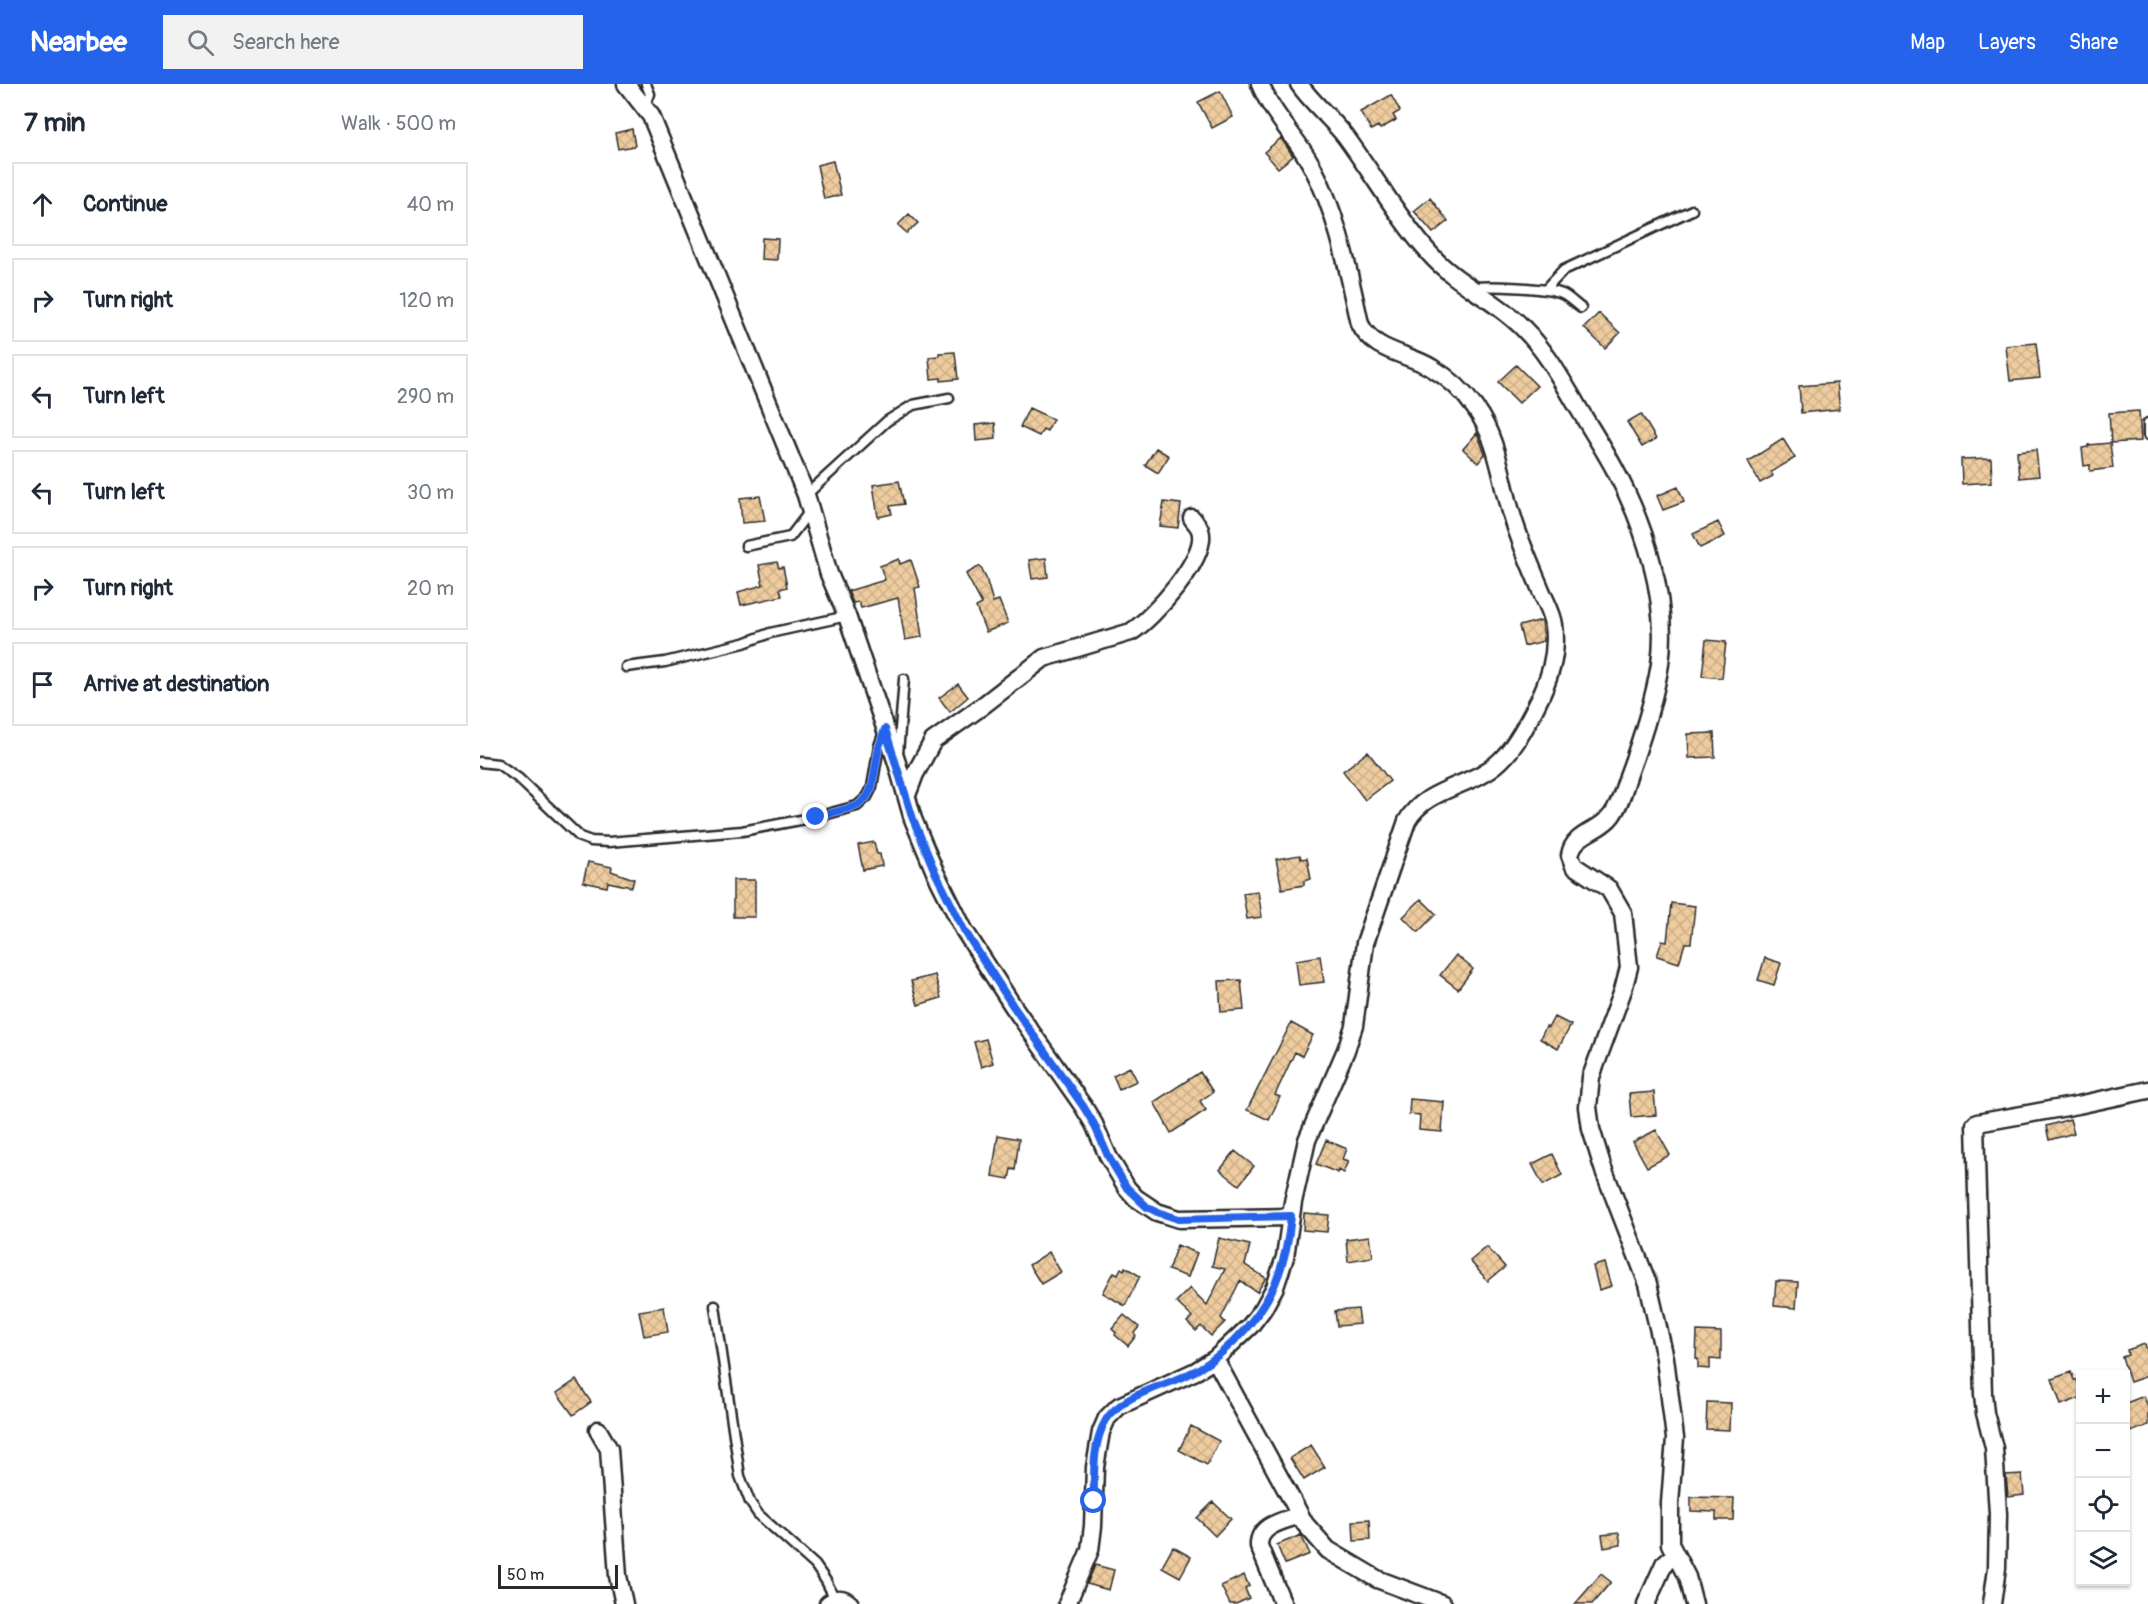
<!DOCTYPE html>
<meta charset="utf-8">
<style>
:root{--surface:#fff;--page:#f2f2f3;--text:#1f2937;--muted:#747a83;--line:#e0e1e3;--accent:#2563eb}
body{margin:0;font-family:Pangolin,sans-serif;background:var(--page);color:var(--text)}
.controls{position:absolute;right:18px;bottom:18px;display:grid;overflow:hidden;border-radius:0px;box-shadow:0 2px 4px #0004}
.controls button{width:54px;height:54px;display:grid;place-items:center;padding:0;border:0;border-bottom:2px solid var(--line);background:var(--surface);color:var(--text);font:30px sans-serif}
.scale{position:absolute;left:18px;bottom:15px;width:120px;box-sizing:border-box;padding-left:6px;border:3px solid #2b2b2b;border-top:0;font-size:16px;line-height:21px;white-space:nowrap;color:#2b2b2b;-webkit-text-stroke:4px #fff;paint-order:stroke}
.stop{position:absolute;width:18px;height:18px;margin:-14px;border:4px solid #2563eb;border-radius:50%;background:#fff}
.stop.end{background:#2563eb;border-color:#fff;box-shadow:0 2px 6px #0008}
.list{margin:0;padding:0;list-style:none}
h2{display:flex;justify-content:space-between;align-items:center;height:78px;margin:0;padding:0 24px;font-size:26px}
h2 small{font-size:20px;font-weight:400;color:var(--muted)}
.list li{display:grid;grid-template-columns:39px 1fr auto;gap:18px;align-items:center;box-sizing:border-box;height:84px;margin:0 12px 12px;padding:0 12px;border:2px solid var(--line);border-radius:0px}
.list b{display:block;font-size:22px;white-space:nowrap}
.list em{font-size:20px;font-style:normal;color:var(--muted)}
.icon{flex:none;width:33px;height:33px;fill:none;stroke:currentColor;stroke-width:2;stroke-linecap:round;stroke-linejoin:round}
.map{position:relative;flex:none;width:1668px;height:1520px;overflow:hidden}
header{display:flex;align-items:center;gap:36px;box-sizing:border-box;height:84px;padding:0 30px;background:var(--accent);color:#fff}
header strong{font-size:28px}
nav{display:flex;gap:33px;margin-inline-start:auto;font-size:21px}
.search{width:420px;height:54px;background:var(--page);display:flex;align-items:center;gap:15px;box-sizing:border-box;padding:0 21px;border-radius:0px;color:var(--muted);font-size:22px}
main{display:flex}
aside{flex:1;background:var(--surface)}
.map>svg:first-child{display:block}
</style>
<header>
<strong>Nearbee</strong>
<div class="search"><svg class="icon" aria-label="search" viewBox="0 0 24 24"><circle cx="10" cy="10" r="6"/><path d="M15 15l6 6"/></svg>Search here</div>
<nav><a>Map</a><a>Layers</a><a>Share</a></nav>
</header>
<main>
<aside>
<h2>7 min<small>Walk · 500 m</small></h2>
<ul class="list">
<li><svg class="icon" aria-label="ahead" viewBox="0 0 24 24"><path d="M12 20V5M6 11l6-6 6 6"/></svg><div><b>Continue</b></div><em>40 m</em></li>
<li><svg class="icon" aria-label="right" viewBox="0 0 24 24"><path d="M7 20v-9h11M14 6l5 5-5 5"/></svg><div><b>Turn right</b></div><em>120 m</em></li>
<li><svg class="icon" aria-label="left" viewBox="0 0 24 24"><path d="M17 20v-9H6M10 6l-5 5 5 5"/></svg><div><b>Turn left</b></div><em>290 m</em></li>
<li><svg class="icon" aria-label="left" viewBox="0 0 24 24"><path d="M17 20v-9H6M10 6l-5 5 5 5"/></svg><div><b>Turn left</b></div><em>30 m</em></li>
<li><svg class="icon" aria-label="right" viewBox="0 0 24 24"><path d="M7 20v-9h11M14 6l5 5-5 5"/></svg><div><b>Turn right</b></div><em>20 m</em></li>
<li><svg class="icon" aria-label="arrive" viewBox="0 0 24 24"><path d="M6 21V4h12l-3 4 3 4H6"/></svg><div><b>Arrive at destination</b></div></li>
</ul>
</aside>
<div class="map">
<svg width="1668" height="1520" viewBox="0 0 1668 1520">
<defs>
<pattern id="building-cross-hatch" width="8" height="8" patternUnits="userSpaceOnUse" patternTransform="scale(1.5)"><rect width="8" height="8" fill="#eecc9f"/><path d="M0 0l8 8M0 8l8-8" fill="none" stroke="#ccaf89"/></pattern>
</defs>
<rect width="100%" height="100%" fill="#fff"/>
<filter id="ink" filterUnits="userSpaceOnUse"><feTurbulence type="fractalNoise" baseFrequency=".0167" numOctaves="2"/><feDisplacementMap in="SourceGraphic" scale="12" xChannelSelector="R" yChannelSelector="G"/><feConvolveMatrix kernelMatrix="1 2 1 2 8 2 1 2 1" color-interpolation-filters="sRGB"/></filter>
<g filter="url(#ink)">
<!-- building -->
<path fill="url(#building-cross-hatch)" stroke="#2b2b2b" stroke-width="1.5" d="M740,7L753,33L732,44L718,18Z
M911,11L920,27L913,31L916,36L900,45L898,42L891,46L881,28Z
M152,45L155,62L138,65L135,49Z
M801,54L813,72L798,84L784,68Z
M353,77L361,111L344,115L337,81Z
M950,114L968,137L953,149L934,127Z
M429,130L438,139L427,149L418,141Z
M282,154L298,155L297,176L281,175Z
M1119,229L1140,249L1125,264L1104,244Z
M1556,259L1560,294L1530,297L1526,262Z
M475,268L478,295L461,297V294L451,295L449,273L459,272V269Z
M1036,281L1057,302L1039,319L1018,298Z
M1357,299L1360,325L1321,329L1319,302Z
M549,324L573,335L567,347L563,345L559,352L540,343Z
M1659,327L1661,357L1631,359L1629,329Z
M1161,330L1176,355L1162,363L1147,338Z
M515,339L516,355L496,357L495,341Z
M997,349L1005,370L998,379L983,365Z
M1303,355L1315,374L1291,388L1293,392L1280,399L1268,377Z
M1630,359L1633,384L1610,387V381L1604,382L1602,364L1608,363V361Z
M676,364L689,372L678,389L665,381Z
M1556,366L1559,392L1539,394L1537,368Z
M1511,374L1512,398L1482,400L1481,375Z
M419,397L424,420L410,422L412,430L398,433L393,401Z
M1198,403L1204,418L1183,426L1177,412Z
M280,412L285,437L262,439L260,414Z
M684,418L701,420L698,444L680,442Z
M1238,438L1245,452L1220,464L1213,450Z
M566,474L568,493L552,495L549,476Z
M419,475L420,480L431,476L440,503L435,504L442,553L425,556L418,514L381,524L379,518L373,519L368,507L405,496L400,482Z
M297,478L299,484L303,483L307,503L300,505L302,512L261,521L258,508L283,501L279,481Z
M500,482L506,494L513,518L519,516L528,539L506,548L496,523L502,520L486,490Z
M1062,536L1064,557L1044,562L1039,542Z
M1226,556L1246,558L1242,594L1222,592Z
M478,600L488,613L470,628L459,614Z
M1234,649L1235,673L1209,674L1208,650Z
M888,668L910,697L885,716L863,687Z
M394,758L397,770H400L402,782L383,786L378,761Z
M820,771L821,775L827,774L831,795L824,797V801L802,805L796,775Z
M108,778L132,783L131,787L154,795L152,803L128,798L127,803L103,798Z
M253,796H275V833H253Z
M778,807L782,833L767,835L763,809Z
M941,815L956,830L938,848L923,833Z
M1191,819L1215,822L1211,859H1205L1199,879L1177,872L1182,857L1187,858Z
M976,871L993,885L978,905L960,891Z
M840,872L844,898L819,901L816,876Z
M1285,874L1301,879L1294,901L1278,896Z
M455,891L461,914L438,921L431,897Z
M761,896L764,926L741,928L739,897Z
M1075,933L1091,941L1078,965L1060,955L1066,943L1069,944Z
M811,939L833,951L822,972L815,968L795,1011L800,1013L789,1036L767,1026Z
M506,955L513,979L501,983L494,958Z
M650,983L657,997L639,1005L633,991Z
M720,988L733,1008L720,1017L726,1026L691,1049L674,1018Z
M1174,1008L1176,1031L1151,1033L1149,1010Z
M930,1015L964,1018L962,1048L939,1046L940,1031L929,1030Z
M1590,1035L1594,1049L1569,1056L1566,1042Z
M1176,1046L1190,1071L1167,1083L1153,1058Z
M518,1051L539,1055L535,1086L531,1085L529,1095L512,1092Z
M846,1056L867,1065L863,1075L869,1077L864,1089L859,1086L858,1089L836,1080Z
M755,1067L774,1082L759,1101L740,1086Z
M1072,1070L1082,1091L1063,1101L1052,1080Z
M824,1129L849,1131L847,1148L823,1146Z
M890,1152L893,1173L868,1177L866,1155Z
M739,1154L770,1161L765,1181L786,1194L777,1208L760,1197L741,1234L745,1238L731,1252L721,1242L716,1247L707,1238L712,1233L696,1218L710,1204L727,1221L745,1185L732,1182Z
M697,1161L717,1169L708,1193L688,1186Z
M1007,1163L1025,1183L1008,1197L990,1177Z
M569,1168L581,1188L561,1200L549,1181Z
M1125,1179L1132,1202L1119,1206L1113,1182Z
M645,1183L660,1192L645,1222L623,1209L634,1188L638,1190L641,1184L644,1186Z
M1296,1197L1318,1198L1316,1224L1294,1222Z
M184,1223L188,1248L164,1252L159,1227Z
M878,1225L880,1240L857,1242L855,1227Z
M644,1231L659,1243L654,1249L656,1252L648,1262L635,1251L636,1249L632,1245Z
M1217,1247L1241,1248V1276L1230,1275V1285L1218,1284V1275H1216Z
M1665,1260L1668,1270V1292L1650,1298L1642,1273L1648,1271L1647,1266Z
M1591,1288L1594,1296H1597L1600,1306V1314L1581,1321L1572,1295Z
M96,1296L111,1318L93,1331L77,1309Z
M1664,1312L1668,1323V1341L1651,1348L1646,1333V1319Z
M1227,1318L1251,1319L1250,1346L1226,1345Z
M711,1342L739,1357L727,1381L699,1366Z
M831,1361L845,1383L824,1396L810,1374Z
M1542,1390L1544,1411L1528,1413L1526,1391Z
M1211,1413L1254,1414L1253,1436H1236V1428L1211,1427Z
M733,1418L751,1435L735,1452L717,1434Z
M889,1436L890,1456L874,1457L873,1437Z
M1139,1449L1141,1461L1124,1464L1122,1451Z
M821,1451L830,1470L805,1480L797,1461Z
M693,1463L711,1473L700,1493L682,1483Z
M615,1481L634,1486L629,1506L607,1500Z
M1121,1490L1131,1498L1112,1520H1095Z
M764,1491L769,1502L765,1504L769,1514L756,1520H750L741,1502Z"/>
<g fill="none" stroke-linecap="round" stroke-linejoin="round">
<!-- lane casing -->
<g stroke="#2b2b2b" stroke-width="13">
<path id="lane" d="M165,23L170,10L166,0
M993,203C1012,202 1066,203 1082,210C1089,213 1095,220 1101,224
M1065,206L1084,186L1212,126
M1668,339V351
M326,411L407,337L433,321L469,314
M266,462L310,453L330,427
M146,583L185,578L264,559L290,549L367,532
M418,670L424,595
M0,678L18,680L38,694L100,753L111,757L129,758L262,747L336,733L377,722L387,713L392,703L399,662L404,648
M235,1222L260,1392L270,1418L278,1430L335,1481L346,1497L355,1515"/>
</g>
<!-- street casing -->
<g stroke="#2b2b2b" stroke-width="21">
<path id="street" d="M146,0L171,32L326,411L349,490L367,532L417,679L433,735L455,788L484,846L533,922L603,1022L614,1040L628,1072L647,1104L656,1114L677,1128L699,1135L811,1133
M819,0C832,19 851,34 865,52C894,91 917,133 949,169C976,200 1015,215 1043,244C1066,267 1080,293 1096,320C1109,342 1122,362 1134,384C1165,441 1189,516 1180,580C1174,618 1161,657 1148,692C1144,705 1140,720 1132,731C1120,748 1094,748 1090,771L1094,782L1129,805L1143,829L1149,883L1143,906L1111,993L1108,1023L1111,1045L1123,1084L1168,1200L1185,1274L1195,1354L1190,1419V1460L1207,1493L1214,1520
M427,711L435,690L453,657L501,623L564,574L651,548C672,535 730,472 720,446C719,442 714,437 712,434
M735,1275L825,1440L848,1466L897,1495L963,1520
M118,1346L129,1365L138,1492L144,1520
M348,1520C356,1514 362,1512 370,1520
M587,1520L610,1466L613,1442L615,1383L621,1348L627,1334L639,1322L716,1287L735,1275L770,1242L783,1225L795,1203L805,1173L813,1118L827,1056L866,966L874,942L885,859L927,737C946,703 993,703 1020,677C1035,663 1046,642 1055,624C1069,597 1078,571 1074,541C1073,531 1067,520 1063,511C1052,484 1040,459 1032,431C1021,395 1018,355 995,324C984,308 969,294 952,284C928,269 893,268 880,240C868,186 858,131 832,82C817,54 792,30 780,0
M803,1520L779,1462C778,1441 803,1437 820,1431
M1166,1520L1184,1480L1194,1471
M1512,1520L1517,1484L1518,1430L1514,1364L1505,1329L1503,1310L1495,1041L1497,1039L1598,1021L1668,1006"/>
</g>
<!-- lane -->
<use href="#lane" stroke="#fff" stroke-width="8"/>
<!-- street -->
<use href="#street" stroke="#fff" stroke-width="16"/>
</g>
</g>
<g fill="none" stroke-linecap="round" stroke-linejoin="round" filter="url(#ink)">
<!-- route -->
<path stroke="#2563eb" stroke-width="8" d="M336,733L377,722L387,713L392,703L399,663L405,645L433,735L455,788L484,846L533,922L603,1022L614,1040L628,1072L647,1104L667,1123L677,1128L699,1135L811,1132C806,1185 791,1221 753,1258C739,1272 723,1284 705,1292C679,1304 642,1311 626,1336C612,1359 614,1392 614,1417"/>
</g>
</svg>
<div class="controls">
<button>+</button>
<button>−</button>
<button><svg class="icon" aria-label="locate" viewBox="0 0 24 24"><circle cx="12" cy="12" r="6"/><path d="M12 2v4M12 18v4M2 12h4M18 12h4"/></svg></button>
<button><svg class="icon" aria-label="layers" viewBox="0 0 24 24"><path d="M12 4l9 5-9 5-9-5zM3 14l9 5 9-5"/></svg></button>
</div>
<div class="scale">50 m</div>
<div class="stop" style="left:614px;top:1417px"></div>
<div class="stop end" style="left:336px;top:733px"></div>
</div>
</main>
